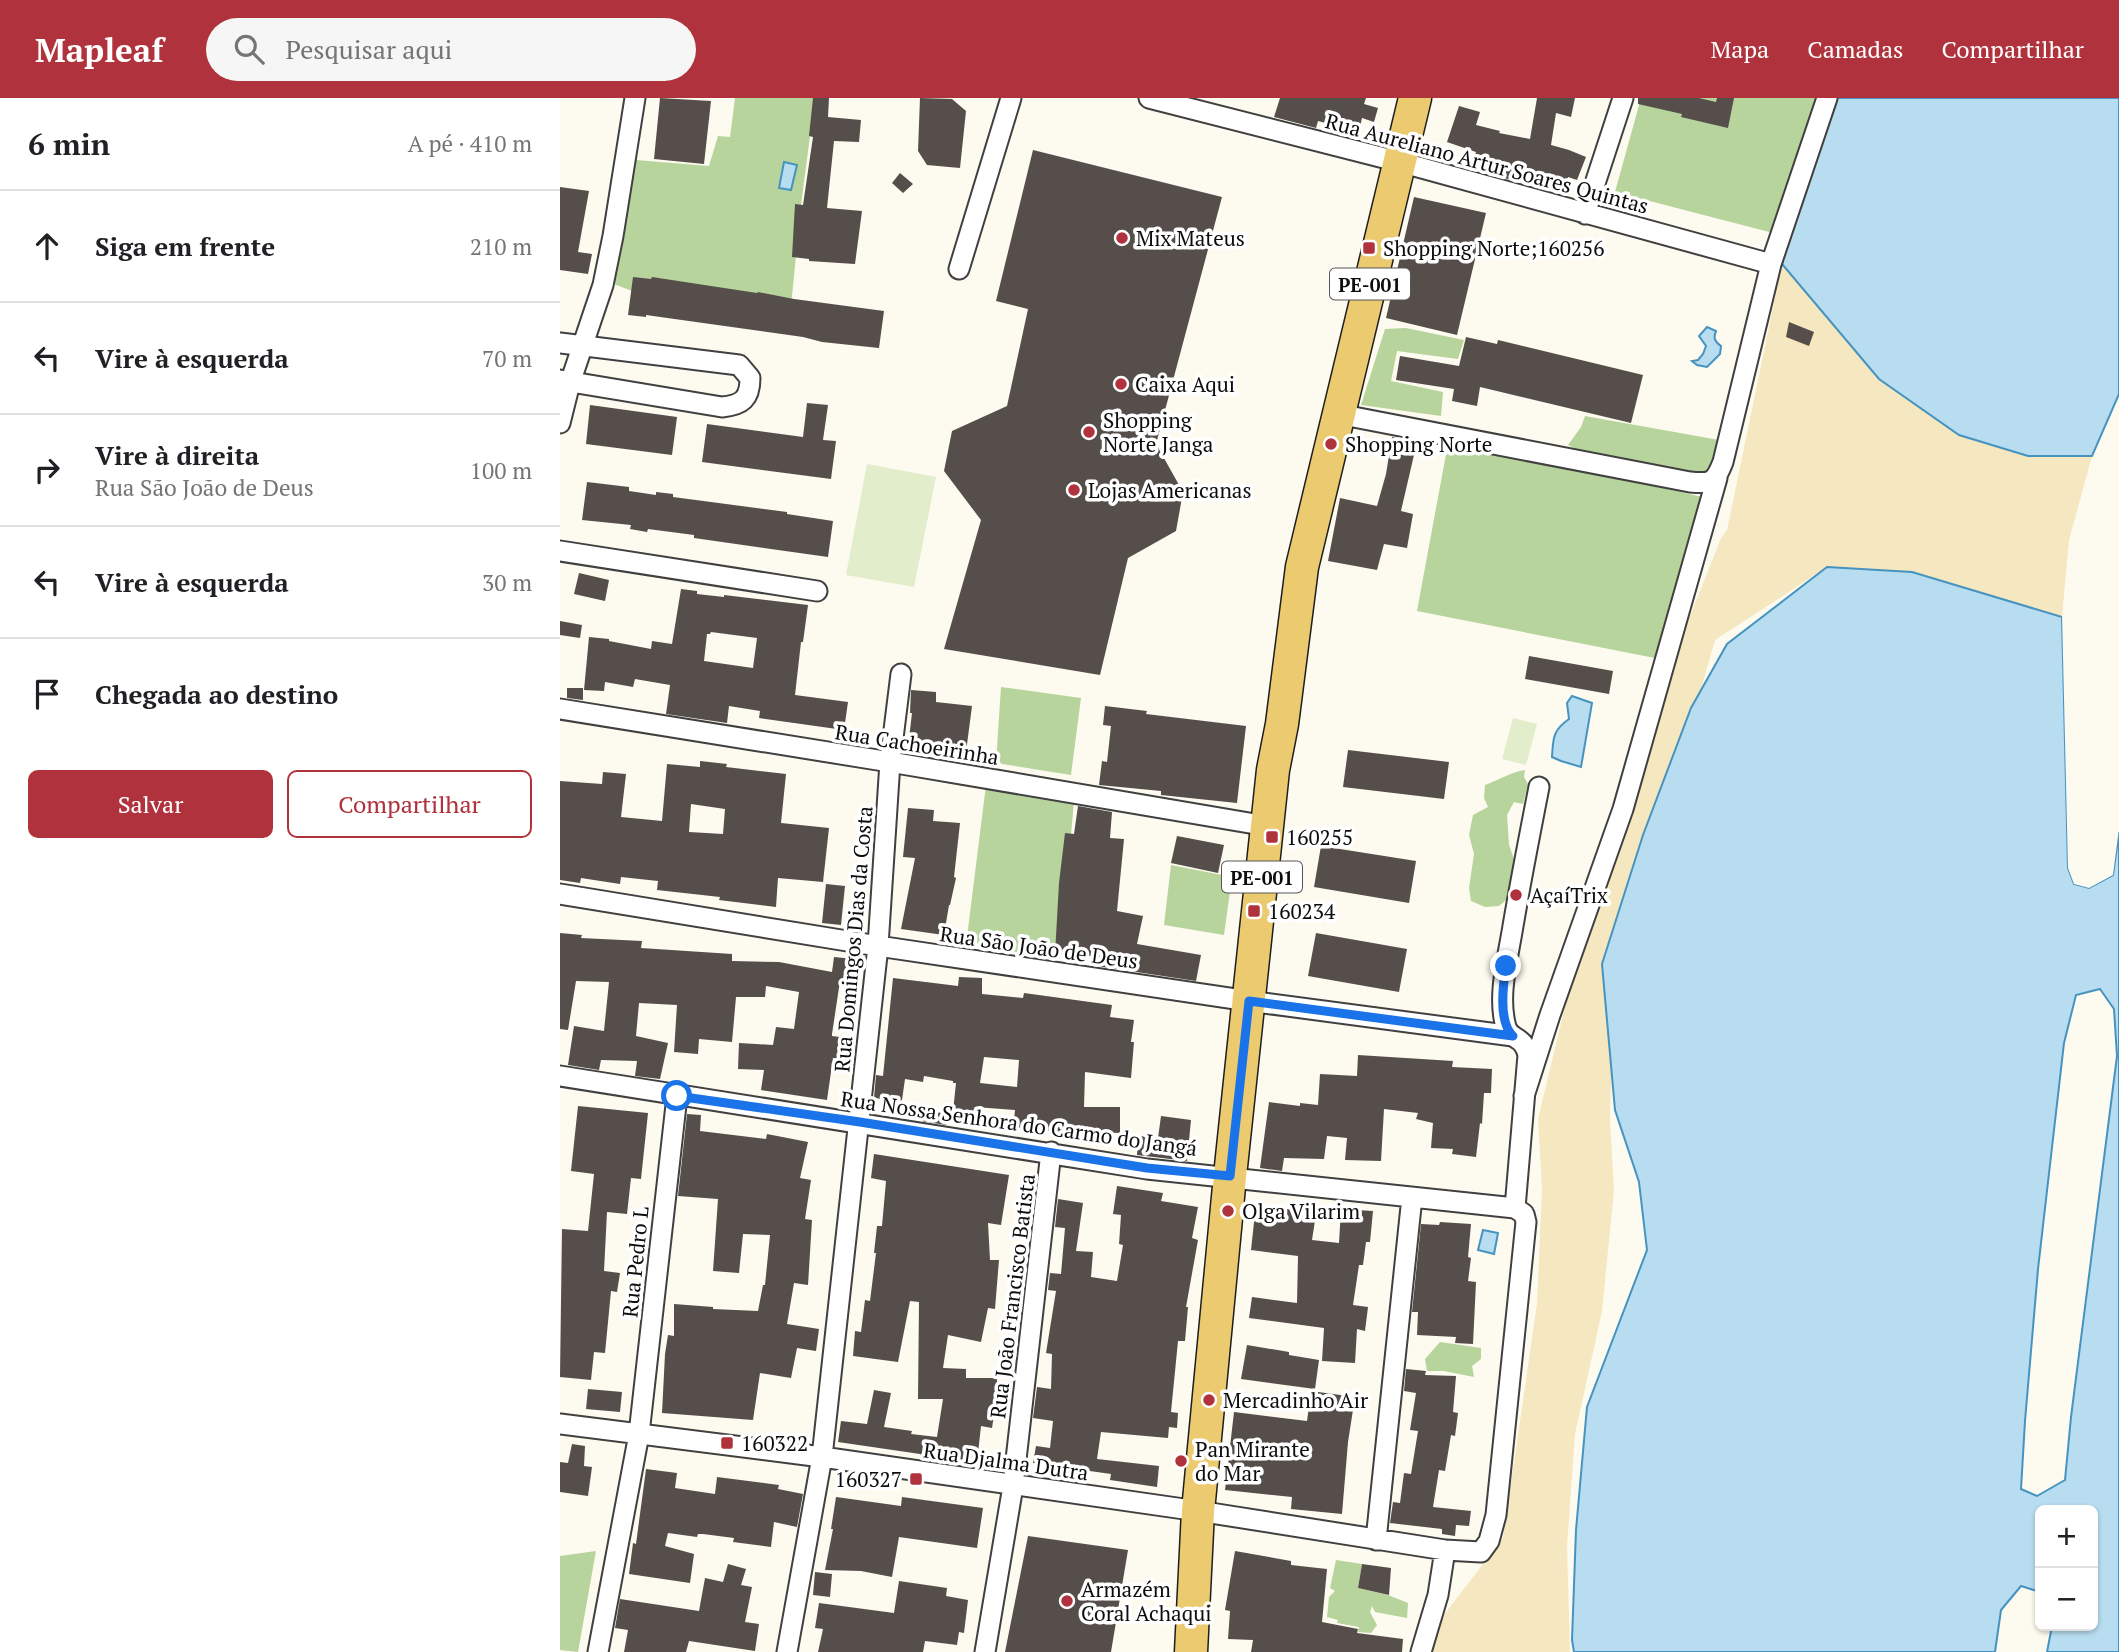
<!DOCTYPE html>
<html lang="pt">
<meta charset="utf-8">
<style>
:root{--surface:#fff;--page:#f6f6f6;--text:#202124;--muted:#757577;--line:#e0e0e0;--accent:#b0323c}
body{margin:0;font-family:"PT Serif",serif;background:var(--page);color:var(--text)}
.controls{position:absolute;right:21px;bottom:21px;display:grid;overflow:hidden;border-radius:10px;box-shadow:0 2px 5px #0004}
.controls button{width:63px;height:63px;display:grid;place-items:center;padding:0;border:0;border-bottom:2px solid var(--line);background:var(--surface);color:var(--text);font:35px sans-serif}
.stop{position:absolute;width:21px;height:21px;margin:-16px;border:5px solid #1a73e8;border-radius:50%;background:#fff}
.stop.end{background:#1a73e8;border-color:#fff;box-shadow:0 2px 7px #0008}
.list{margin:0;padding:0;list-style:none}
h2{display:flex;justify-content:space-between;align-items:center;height:91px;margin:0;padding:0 28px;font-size:30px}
h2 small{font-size:23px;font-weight:400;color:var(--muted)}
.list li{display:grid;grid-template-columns:46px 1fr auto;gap:21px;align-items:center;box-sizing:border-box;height:112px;padding:0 28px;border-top:2px solid var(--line)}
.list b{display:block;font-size:26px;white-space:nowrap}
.list p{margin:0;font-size:23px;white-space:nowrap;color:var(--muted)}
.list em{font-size:23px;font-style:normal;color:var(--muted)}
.actions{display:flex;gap:14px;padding:21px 28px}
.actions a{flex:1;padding:16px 0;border:2px solid var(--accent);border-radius:10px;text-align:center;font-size:24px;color:var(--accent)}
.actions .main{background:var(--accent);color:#fff}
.icon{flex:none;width:38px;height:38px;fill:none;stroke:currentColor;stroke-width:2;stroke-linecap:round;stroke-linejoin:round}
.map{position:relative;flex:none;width:1559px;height:1554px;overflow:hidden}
header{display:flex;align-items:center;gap:42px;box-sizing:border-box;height:98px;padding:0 35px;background:var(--accent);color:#fff}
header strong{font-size:33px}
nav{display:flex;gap:38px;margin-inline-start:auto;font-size:24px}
.search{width:490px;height:63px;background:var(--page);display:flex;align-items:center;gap:18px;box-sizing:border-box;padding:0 24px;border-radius:38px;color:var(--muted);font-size:26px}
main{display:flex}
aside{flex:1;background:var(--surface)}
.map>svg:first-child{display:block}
</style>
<header>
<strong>Mapleaf</strong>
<div class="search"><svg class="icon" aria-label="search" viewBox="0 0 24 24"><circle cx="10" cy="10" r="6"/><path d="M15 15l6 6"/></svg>Pesquisar aqui</div>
<nav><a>Mapa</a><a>Camadas</a><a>Compartilhar</a></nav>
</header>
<main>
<aside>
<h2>6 min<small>A pé · 410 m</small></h2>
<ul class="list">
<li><svg class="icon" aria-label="ahead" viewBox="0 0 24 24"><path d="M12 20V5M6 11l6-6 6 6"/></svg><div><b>Siga em frente</b></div><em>210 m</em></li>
<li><svg class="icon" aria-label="left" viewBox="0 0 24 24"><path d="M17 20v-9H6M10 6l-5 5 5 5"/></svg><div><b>Vire à esquerda</b></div><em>70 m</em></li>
<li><svg class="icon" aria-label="right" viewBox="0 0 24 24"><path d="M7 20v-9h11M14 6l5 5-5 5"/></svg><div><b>Vire à direita</b><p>Rua São João de Deus</p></div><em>100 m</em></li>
<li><svg class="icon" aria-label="left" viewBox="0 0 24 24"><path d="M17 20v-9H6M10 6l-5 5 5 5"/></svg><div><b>Vire à esquerda</b></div><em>30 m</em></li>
<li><svg class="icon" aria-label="arrive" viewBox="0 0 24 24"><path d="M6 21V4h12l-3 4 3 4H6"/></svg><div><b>Chegada ao destino</b></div></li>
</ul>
<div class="actions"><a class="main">Salvar</a><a>Compartilhar</a></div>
</aside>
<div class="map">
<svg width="1559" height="1554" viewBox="0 0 1559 1554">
<rect width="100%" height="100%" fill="#fdfaef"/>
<!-- forest -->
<path fill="#b7d49c" d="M175,0H255L241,107L231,208L77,195L54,186L76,62L149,68L158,38L170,39Z
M1081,0H1261L1213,135L1055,94Z
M846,230L904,242L898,261L837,253L831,283L883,294L881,318L801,307L825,231Z
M1025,318L1159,342L1150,382L1027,357L1008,347L1021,329Z
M889,340L1155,402L1105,562L857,513Z
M441,589L521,600L511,677L436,665Z
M965,672L964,679L968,686L963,706L954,704L947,717L949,747L959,775L952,797L939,808L925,809L911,803L909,790L914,756L909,737L913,717L928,709L924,700L925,687C939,682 951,674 965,672Z
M426,687L514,703L500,860L406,847Z
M611,767L672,779L664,837L604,827Z
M880,1244L921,1250V1261L912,1268L914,1279L884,1273H867L865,1261Z
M36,1453L18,1554L0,1552V1458Z
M776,1462L802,1466L798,1490L828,1497L848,1505L847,1520L815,1514L812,1508L810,1514L817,1527L811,1535L798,1534L799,1529L777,1525L778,1522L767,1519L769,1499L775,1493L770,1490Z"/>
<!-- sand -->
<path fill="#f5e7bf" d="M1222,166L1319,281L1468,358H1532L1509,442L1502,519L1352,474L1267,469L1155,542L1133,619L1055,855L1050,1021L1054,1093L1042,1213L1015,1336L1007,1449L1010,1554H872L880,1522L943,1440L977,1206L982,1090L978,1021L1015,867L1099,596L1161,440L1167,432Z"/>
<!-- pitch -->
<path fill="#e2edcc" d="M307,366L376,379L354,489L286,477Z
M953,620L977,626L966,667L942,661Z"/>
<!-- water -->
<path fill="#b8ddf0" stroke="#4693c0" stroke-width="2" fill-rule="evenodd" d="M1269,0H1559V296L1532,358H1468L1399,337L1319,281L1222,166L1247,67Z
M224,64L237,67L231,92L219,90Z
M1147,229L1156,233C1153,240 1155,244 1161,248L1160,256L1147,269L1137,267L1132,263L1138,262L1143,256L1146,248L1139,238Z
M1267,469L1352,474L1502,519L1508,770L1514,786L1529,790L1553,777L1559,734V1554H1487L1492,1528H1533V1412H1480V1494L1461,1488L1441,1512L1435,1554H1014L1012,1542L1016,1432L1027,1309L1087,1152L1079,1084L1055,1012L1042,866L1083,737L1131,610L1167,546ZM1540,891L1554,911L1557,958L1511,1319L1505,1382L1477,1398L1461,1391L1465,1323L1478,1171L1504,945L1516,897Z
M1012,598L1032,605L1021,669L1001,663L992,659C993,640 993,632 1009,621L1007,605Z
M923,1132L938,1135L934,1156L918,1152Z"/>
<!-- pier -->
<path fill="#fdfaef" d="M1502,516L1505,519L1511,770L1517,783L1529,787L1550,775L1556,733L1559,730L1553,777L1529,790L1514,786L1508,770Z"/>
<!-- building -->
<path fill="#554e4a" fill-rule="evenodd" d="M100,0L151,3L144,66L94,61Z
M253,0H269L268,19L301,22L299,44L274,43L267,110L302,113L295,166L249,163V161L232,159L235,106L243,107L253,39L249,38Z
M360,0L392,1L406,13L400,70L367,67L358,53Z
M720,0H806L804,6L818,10L814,24L802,20L800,29L783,24L781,29L758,23L756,30L714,19Z
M977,0H1015L1011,19L996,15L991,47L1009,52L1026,59L1017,82L1008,79L1005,95L936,78L939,67L914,61L916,54L887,44L899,8L920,14L916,27L940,33L939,35L970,41Z
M1078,0H1139L1156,4L1157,0H1174L1168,30L1121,19L1122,16L1078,6Z
M473,52L662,99L596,346L623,394L616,433L568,460L540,577L384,551L421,422L384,373L392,333L447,308L468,211L436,203Z
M340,75L353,86L343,95L332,85Z
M0,89L29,93L18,154L32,156L28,176L0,172Z
M854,99L926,115L897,237L826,220Z
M73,179L91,181L92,179L197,195L198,194L234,201L324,213L319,250L262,244L243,239L86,217V219L68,217Z
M1229,224L1254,234L1249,248L1226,239Z
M906,239L937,246L938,242L1083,277L1071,325L920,289L917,308L892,303L894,291L836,282L840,258L899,268Z
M247,305L268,307L263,342L276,343L271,381L142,364L147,326L243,339Z
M30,307L117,319L112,357L26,346Z
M832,339L857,344L841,413L853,416L847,450L824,446L817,472L768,463L780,400L817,408L826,376Z
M27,384L69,389V393L96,397V394L113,396V399L227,414V416L273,423L268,459L134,440V437L88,431L87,434L70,431L71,427L22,422Z
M19,475L49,482L45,503L14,496Z
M121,491L137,493V496L164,499V497L248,507L243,544H241L235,597L288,604L284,632L199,620L200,613L169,608L167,625L106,616L110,587L75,581L73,589L45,584L44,593L24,592L29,539L49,541V543L91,551L92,543L112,546ZM151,534L197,540L193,570L144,563L147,536H150Z
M0,523L22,527L20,540L0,537Z
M969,558L1053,573L1049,596L965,581Z
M7,590H23V602L7,600Z
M351,592L376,594V604L412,608L406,654L348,649L352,615H350Z
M545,608L587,613L586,616L686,628L677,705L601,697V693L539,687L542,663L547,664L551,628L543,627Z
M788,652L889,664L884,701L783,689Z
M140,663L167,666L166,669L226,676L221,725L269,730L263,784L218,780L216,809L159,802L160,799L97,792L98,783L61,779L60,786L21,780L20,785L0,782V683L42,686L43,674L66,676L61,719L102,723L107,666L140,669ZM131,706L165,711L163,736L129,734Z
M518,708L552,714L550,740L564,741L557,813L583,818L577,846L641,857L636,883L530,867L532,858L495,856L499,785L505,735L514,736Z
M348,710L374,712L373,723L400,725L394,779L396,780L390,807H389L384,837L341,831L355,760L343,759Z
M617,738L664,747L658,775L611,765Z
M761,748L856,763L849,805L754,789Z
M266,786L285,788L281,827L262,825Z
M0,835L22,837L21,840L82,843L81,850L172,856V863L219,864L272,874L274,859L294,861L291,884L280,883L272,936V938L287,940L285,961L273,960L267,1002L201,992L204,972L178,971L179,945L213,947L216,929L234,931L239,894L206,888L205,899H176L172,944L139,941L138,956L114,954L117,907L79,905L76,938L108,945L100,981L75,978L77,963L41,962L39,972L8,967L14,928L44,933L49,884L16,883L8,932L0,931Z
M756,835L847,851L839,894L748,878Z
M399,879L422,880V896L463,900L464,895L552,907L550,919L574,922L571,944H574L571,980L525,974L524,1009H560V1035L453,1032L455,1012L415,1009L413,1025L392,1023L396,985H393V983L364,978L363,984L345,981L341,1009L322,1007L323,1001L314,1000L316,977L323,978L333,880L398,888ZM424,959L459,962L457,989L420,985Z
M798,957L893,963L892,969L932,971L931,995H924L922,1026L920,1025L916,1059L892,1056L893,1051L871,1050L873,1025L856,1021L858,1015L824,1011L821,1063L785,1062L787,1040L767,1038L764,1061L724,1060L722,1073L700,1070L709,1004L740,1008V1005L758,1007L760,976L797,978Z
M18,1008L88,1015L81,1081L71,1080L67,1116L47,1114L44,1173L60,1175L57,1194L51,1193L45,1255L34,1254L31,1282L0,1279L2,1131L28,1133L34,1076L11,1073Z
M363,1012L388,1016L386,1027L361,1023Z
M127,1016L141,1017L140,1033L206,1041L207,1036L248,1044L240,1080L251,1082L245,1121L252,1122L248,1187L234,1185L227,1226L259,1231L256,1253L237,1250L231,1280L200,1275L193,1322L102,1315L105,1256L108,1237L114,1238V1206L153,1209V1211L198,1213L203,1187H205L210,1137L183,1136L179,1175L153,1173L158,1101L118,1098Z
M601,1018L631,1022L627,1063L577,1057L578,1038L598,1040Z
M314,1056L449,1077L441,1127L428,1125L430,1162H439L435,1211L428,1210L421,1244L388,1237L383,1270L406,1271V1280H437V1298L432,1330L421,1328L417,1364L360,1359V1356L278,1344L281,1323L307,1326L314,1292L331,1295L324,1329L352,1333L351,1336L377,1339L383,1301H358L359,1204L350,1203L338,1264L293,1258L295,1233L301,1234L305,1202L310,1203L316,1155H314L317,1128H322L326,1083L311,1080Z
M557,1088L603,1095L601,1103L638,1109L632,1140L638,1142L626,1209H628L625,1243H618L611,1314L618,1315L617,1330L609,1329L608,1340L541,1334L537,1361L599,1368L597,1389L550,1382L551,1376L473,1365L476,1348L490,1350L493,1323L473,1320L477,1289L491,1291L492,1256L486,1255L496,1193L488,1192L490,1175L501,1176L505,1130L495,1129L498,1101L523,1105L516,1153L533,1154L531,1179L557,1183L563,1147L559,1146L561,1117L553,1116Z
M696,1106L756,1116L752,1142L779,1145L781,1111L813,1113L810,1144H806L803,1167H799L793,1207L808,1209L805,1233L797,1231L795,1265L762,1263L764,1230L689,1220L692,1199L737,1205L738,1158L691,1152Z
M880,1124L911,1126L908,1159L911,1160L908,1183L916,1184L913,1246L895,1245L896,1239L857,1237L858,1214H852L861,1126L879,1127Z
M687,1247L729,1254V1257L759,1262L755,1291L681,1281Z
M846,1271L866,1273L865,1277L896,1278L893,1314L898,1315L895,1338L891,1337L885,1373L879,1372L873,1409L911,1413L909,1428L896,1427L895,1438L882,1436V1431L830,1425L833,1404L840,1405L844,1375L851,1376L858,1333L850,1332L856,1295L844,1293Z
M28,1291L62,1294L60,1314L26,1311Z
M751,1293L795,1299L788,1344L782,1416L731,1411L732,1399L665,1392L674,1314L747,1323Z
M674,1295L687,1297L685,1312L672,1311Z
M12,1346L25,1348L24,1368L32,1369L28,1398L0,1394V1364L8,1365Z
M86,1371L117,1375L115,1390L155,1396L157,1379L219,1387L218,1391L243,1396L237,1429L214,1424L211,1449L173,1444L174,1440L143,1436H138L137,1439L108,1435L105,1448L134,1456L130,1485L69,1476L73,1445L76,1446Z
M276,1399L341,1408L342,1399L423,1410L417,1450L339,1439L332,1479L301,1473L265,1472L273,1431H271Z
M468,1438L568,1452L551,1554H445Z
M675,1453L731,1463V1467L767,1471L762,1524L798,1531L797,1535L843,1541L842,1554H691L693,1542L668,1541L670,1513L665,1512Z
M168,1466L186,1471L181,1487L192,1489L185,1524L199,1526L195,1553L129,1543L126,1554H64L68,1532L55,1530L60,1501L139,1513L145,1480L163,1484Z
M802,1466L831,1470L829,1497L798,1490Z
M255,1474L272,1476L270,1499L253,1497Z
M339,1483L387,1490L386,1498L408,1502L404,1535L399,1534L397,1547L365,1543L363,1554H258L263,1531L255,1530L259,1505L334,1515Z"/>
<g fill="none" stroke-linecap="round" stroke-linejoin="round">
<!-- street casing -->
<g stroke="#404040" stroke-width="23">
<path id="street" d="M589,0L840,64L1211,166
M1025,116L1063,0
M399,171L451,0
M0,245L179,267L190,280C190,301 182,307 162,309L0,282
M778,316L1130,384C1152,386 1155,384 1163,364L1211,166L1267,0
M0,325L10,285L43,187L53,138L75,0
M0,453L257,493
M0,611L330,664L707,728
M0,796L318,848L689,903L953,938
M0,978L587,1071L955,1110L964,1116L966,1124L936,1417L929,1443L921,1454L885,1452L638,1413L262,1359L0,1326
M964,998L990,917L1063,711L1157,380
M955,1110L968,957C963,936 950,943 946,929C937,898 948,860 953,828C961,781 970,735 979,689
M816,1442L852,1099
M38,1554L79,1336L117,998
M227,1554L262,1359L318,848L330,664L341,576
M425,1554L453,1388L491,1054
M861,1554L878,1497L885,1452"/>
</g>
<!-- primary casing -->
<g stroke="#1e1e1e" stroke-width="35">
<path id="primary" d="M631,1554L638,1413L670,1078L713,672L722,626L742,469L855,0"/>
</g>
<!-- street -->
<use href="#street" stroke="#fff" stroke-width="19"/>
<!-- primary -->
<use href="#primary" stroke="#ebca70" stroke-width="32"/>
</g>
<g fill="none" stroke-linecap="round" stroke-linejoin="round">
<!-- route -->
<path stroke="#1a73e8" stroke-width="9" d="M117,998L300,1024L587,1070L670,1078L689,903L953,938C938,924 943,887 946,868"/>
</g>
<!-- markers -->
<g fill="#b0323c" stroke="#fff" stroke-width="2.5">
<circle cx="562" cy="140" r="7"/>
<rect x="802" y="143" width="14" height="14" rx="3.5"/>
<circle cx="561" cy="286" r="7"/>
<circle cx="529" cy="334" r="7"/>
<circle cx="771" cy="346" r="7"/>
<circle cx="514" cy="392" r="7"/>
<rect x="705" y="732" width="14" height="14" rx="3.5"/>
<circle cx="956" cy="797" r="7"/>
<rect x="687" y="806" width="14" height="14" rx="3.5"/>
<circle cx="668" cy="1113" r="7"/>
<circle cx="649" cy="1302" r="7"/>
<rect x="160" y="1338" width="14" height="14" rx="3.5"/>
<circle cx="621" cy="1363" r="7"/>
<rect x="349" y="1374" width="14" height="14" rx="3.5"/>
<circle cx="507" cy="1503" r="7"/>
</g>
<g text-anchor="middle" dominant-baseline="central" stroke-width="7" stroke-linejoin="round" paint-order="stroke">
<!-- shield labels -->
<g fill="#fff" stroke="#565656" stroke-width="2">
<rect x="770" y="170.5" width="80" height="31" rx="5"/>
<rect x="662" y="763.5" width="80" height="31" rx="5"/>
</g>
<g font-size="19" font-weight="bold" fill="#0d0d0d">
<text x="810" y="186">PE-001</text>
<text x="702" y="779">PE-001</text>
</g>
<!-- street labels -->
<g font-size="21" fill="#0d0d0d" stroke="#fff">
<text transform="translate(927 65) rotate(15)">Rua Aureliano Artur Soares Quintas</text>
<text transform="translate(357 646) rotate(9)">Rua Cachoeirinha</text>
<text transform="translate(293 841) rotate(-85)">Rua Domingos Dias da Costa</text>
<text transform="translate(479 849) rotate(8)">Rua São João de Deus</text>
<text transform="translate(459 1025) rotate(8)">Rua Nossa Senhora do Carmo do Jangá</text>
<text transform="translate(75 1164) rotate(-84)">Rua Pedro L</text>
<text transform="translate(452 1198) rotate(-83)">Rua João Francisco Batista</text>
<text transform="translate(446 1363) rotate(8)">Rua Djalma Dutra</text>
</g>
<!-- poi labels -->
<g font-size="21" fill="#0d0d0d" stroke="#fff" text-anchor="start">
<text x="576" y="140">Mix Mateus</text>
<text x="823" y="150">Shopping Norte;160256</text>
<text x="575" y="286">Caixa Aqui</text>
<text x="543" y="322">Shopping<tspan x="543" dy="24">Norte Janga</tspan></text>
<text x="785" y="346">Shopping Norte</text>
<text x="528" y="392">Lojas Americanas</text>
<text x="726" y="739">160255</text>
<text x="970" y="797">AçaíTrix</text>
<text x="708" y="813">160234</text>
<text x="682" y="1113">Olga Vilarim</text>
<text x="663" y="1302">Mercadinho Air</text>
<text x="181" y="1345">160322</text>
<text x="635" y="1351">Pan Mirante<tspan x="635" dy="24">do Mar</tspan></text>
<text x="342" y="1381" text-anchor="end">160327</text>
<text x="521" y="1491">Armazém<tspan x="521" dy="24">Coral Achaqui</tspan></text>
</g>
</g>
</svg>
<div class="controls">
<button>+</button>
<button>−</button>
</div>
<div class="stop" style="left:117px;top:998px"></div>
<div class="stop end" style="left:946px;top:868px"></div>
</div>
</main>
